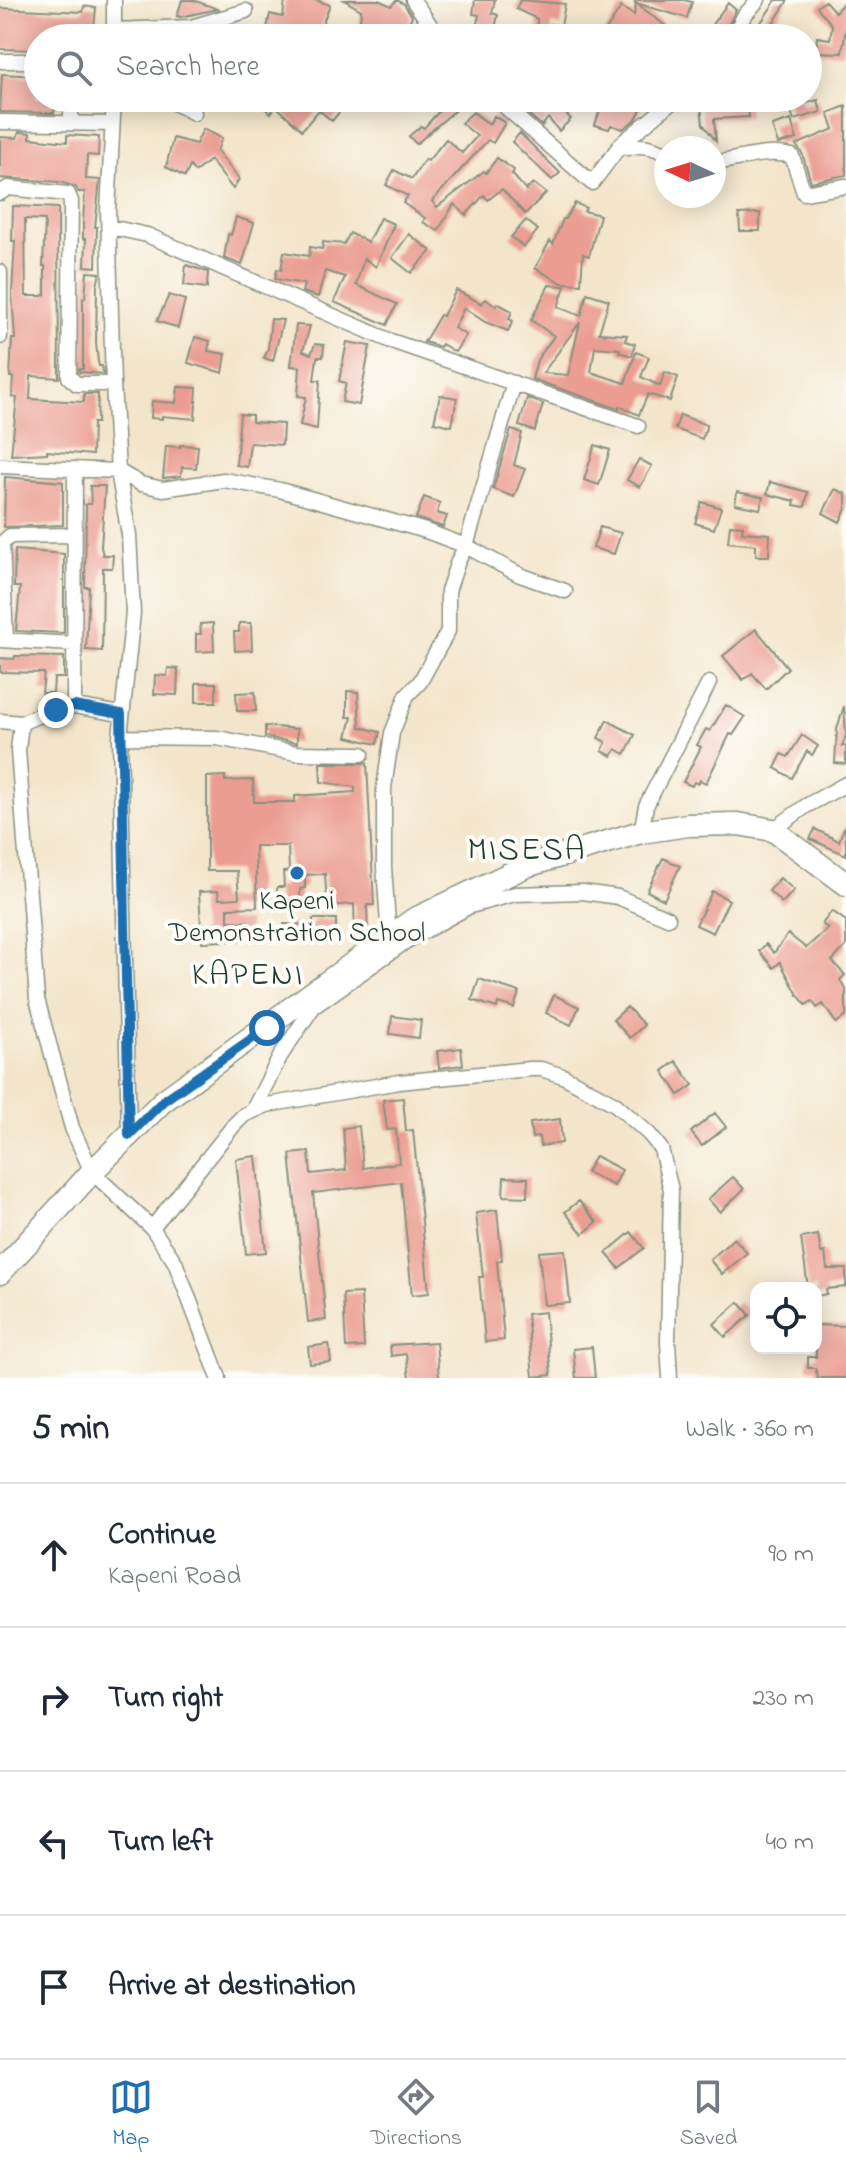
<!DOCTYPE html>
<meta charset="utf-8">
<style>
:root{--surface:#fff;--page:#f6f6f7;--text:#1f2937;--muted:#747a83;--line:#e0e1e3;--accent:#1f6fb2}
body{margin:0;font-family:"Indie Flower",sans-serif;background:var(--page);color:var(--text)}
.controls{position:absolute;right:24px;bottom:24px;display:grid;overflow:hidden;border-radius:16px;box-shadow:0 4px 20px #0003}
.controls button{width:72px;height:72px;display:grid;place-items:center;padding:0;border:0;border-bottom:2px solid var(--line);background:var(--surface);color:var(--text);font:40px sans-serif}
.compass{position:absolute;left:654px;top:136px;width:72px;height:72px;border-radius:50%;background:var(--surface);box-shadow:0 4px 20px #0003;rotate:274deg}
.stop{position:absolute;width:24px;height:24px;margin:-18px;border:6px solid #1f6fb2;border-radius:50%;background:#fff}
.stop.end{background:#1f6fb2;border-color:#fff;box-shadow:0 2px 8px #0008}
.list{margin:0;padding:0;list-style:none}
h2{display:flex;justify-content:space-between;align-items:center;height:104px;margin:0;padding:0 32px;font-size:34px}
h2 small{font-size:26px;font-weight:400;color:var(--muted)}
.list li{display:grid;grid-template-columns:52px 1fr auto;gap:24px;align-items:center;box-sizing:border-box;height:144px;padding:0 32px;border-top:2px solid var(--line)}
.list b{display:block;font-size:30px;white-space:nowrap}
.list p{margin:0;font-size:26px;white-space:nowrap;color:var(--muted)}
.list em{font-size:26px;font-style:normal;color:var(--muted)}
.icon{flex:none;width:44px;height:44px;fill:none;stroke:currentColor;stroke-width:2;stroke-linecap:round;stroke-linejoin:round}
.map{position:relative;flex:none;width:846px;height:1378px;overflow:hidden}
.search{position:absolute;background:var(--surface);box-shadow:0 4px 20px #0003;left:24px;right:24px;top:24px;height:88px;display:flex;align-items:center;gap:20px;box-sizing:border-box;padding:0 28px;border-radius:44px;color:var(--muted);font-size:30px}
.sheet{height:680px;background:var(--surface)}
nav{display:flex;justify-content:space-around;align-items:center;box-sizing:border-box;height:112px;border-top:2px solid var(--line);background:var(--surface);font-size:22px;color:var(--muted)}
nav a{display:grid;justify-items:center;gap:4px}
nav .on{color:var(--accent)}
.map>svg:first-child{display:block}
</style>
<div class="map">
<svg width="846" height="1378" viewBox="0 0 846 1378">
<rect width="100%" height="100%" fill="#fdfcf7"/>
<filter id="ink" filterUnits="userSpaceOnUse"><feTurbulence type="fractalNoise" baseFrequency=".0125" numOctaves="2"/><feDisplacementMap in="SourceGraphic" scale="16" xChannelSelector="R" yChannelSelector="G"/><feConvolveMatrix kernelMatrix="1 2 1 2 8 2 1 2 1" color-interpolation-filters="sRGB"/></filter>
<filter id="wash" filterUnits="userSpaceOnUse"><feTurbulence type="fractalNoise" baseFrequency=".006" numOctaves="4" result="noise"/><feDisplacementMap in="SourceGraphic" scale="32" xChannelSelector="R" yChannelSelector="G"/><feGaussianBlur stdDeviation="1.8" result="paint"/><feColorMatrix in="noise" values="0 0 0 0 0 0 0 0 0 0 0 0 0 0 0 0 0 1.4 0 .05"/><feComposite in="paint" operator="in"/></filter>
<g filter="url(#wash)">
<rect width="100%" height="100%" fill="#f3e5cb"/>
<g id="blocks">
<!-- building -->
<path fill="#eb9d92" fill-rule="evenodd" d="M182,0H193L218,9L180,17L177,16Z
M285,0H316L330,5L322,25L334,38H287L285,31L267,28L270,14L283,17Z
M344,0H379L391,6L397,0L404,4L412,16L402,38H358L361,10Z
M475,0H495L492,13L498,15L493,38L474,36L479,15L473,14Z
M520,0L565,4L561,26L551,24L552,38H538L537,19L516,9Z
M635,0H684L692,2L687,18L635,3Z
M776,0H788L764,38H751L745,35L752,23L758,27Z
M846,0V29L842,53L816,52L817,37L830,39L832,25L817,7L825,1L835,12Z
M636,3L681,38H601L621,7L634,15Z
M728,3L736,10L722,38H702Z
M84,6L96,8L93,38H38V50L0,49V8L83,12Z
M2,74L37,76L36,98H56L54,113L0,112Z
M251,98H351L332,121L319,110L302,130L276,106L271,113Z
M446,98H451L460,106L416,144L409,136L421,126L424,128L443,107L440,104Z
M537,98H577L566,114L571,119L559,131L548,118L542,126L526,112Z
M604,98H647L636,119L623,129L611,125L609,129L595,125Z
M730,98H742V102L748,101L749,117L714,119L716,141L703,124L701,106L710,100L713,105L730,104Z
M786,98H801L803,104L818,100L821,112L794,120Z
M846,106V175L811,182L802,153L796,145L834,129L828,113Z
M473,112L489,124L494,116L505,123L493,143L488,140L432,201L437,207L484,171L486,173L497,158L514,170L512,174L526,190L533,183L546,193L525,214L502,189L488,200L484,195L466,215L454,204L438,231L423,222L425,218L403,203L408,196L386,185L394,170L412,179L425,159L428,161L446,139L462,153L477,136L461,123Z
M791,120L797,139L778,144L772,126Z
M203,129L222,138L217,151L239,179L233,189L210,160L195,172L190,166L185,177L166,167L173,138L196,144Z
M19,132L30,133V138L67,142V135L99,137L98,156L87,155L86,179L100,180L95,227H97L96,267L85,266L86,239H83V221L85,192H78L76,187L60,182L0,178V137L17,138Z
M520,133L560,173L552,180L512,142Z
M575,203L586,208L584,211L600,215L589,256L583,254L581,284L562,283L535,268L550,241L553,244L563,219H565Z
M13,206L58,208L59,378L31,376L30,399L84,402V394H98L97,423H93L92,455L47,451V453L11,455L17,398L12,397L13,377H10L12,339H15L12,293L15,241H12ZM25,219L45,220L43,266H45V295L41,296H26Z
M760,213V231H740L739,214Z
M236,217L254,223L242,265L224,258L228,234L231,235Z
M380,218L394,224L376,267L364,258L356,285L397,304L387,325L334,302L345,277L325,271L318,297L302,292L304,284L275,279L277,269L281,270L284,252L309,256L310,247L322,249L323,242L344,244L350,233L368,242Z
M526,220L538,230L524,247L511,237Z
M409,234L431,251L411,273L392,258Z
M186,265L208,272L207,288L184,285Z
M87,272L100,273L97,286L96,343L98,362L99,366H102L103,374L79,372V369H83V298H85Z
M549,285L565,286L558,307L581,316L587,293L609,300L599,333L627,335L625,341L635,344L632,356L619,352L620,349L595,347L591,372L625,383L636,352L649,357L641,377L660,386L665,372L678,377L670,401L648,394L639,415L619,406V409L532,379L537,360L554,336L531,320ZM580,322L568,375L543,373Z
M456,290L482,304L485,299L496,306L497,303L512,311L509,319L513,321L508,331L485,322L464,308L454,328L466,335L455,352L442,344L440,347L424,342L440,315L443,316Z
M169,295L185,300L178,328L157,321Z
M271,319L283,320L273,361L264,358L268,349Z
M296,325L310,326L303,351L311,354L315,344L324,345L323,357H317L314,380H320L317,429L300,425L306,397L298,396L300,367L291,366Z
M195,337L210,341L208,351L226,354L223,373L188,363Z
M347,342L370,346L359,405L342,402L346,383L339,381Z
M178,387L197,388L195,419L162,416V419L151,418L152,401L176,403Z
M440,395L457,398L452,426L434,422Z
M527,398L543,404L535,431L519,426Z
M240,414L252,415V422L283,424L282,445L250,443L247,467L236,465Z
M680,415L707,425L702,439L675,429Z
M511,430L522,433L514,465L525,469L514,497L493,489Z
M180,445L198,446L196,468L182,467L181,476L163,478L166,446L180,447Z
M595,445L610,450L599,485L584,480Z
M639,459L652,466L640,487L627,480Z
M5,477L63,482V525L4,527Z
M770,482L808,492L805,507L794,505L795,501L767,494Z
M90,486H105L101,547L103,555H113L112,568H103L102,651L86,650L89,587H85L86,504H91Z
M835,489L846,494V509L840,522L823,513Z
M737,492L763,497L760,509L735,504Z
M424,497L440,503L437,513L447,516L443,527L416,518Z
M702,502L721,508L714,529L695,523Z
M730,525L743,526L742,532L770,534L769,556H756V545L728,542Z
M600,527L621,533L614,554L593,548Z
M15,550L64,554V633L16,631L20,587H14Z
M213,623L214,651L196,652V634H201L200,624Z
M239,623H251L252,650L235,651L234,632H239Z
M756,629L788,668L766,689L752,673L743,680L723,656Z
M15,656L64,657V678H54L53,693H42L44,673L0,672V658L14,659Z
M168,668L178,669L177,695L154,694L155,675L167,676Z
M196,683H216V702H196Z
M347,691L358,692L360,727L380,732L377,744L347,737L352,717H347Z
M255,692L256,711H237L236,693Z
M726,705L745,717L733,735L730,734L706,783L700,780L698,784L694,782L692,786L683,782L701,747L697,745L706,729L710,731Z
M844,706L846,735L842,746H846V764L835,763L837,729Z
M607,720L635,735L625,754L616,749L612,756L602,751L606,742L598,738Z
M265,726L297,729V743L265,737Z
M802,735L818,746L812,755L807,751L792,778L775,768L782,754L788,757Z
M320,763H367L374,905H367L368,935H355L354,904L327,906L325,874L305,875V888L300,889V905L278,906L277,887H284L283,872L289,871L288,846H255L257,907L228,908V921L248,922L249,940L202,942L199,892L218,891L219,899L239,898L237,871H207V777L225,776V781L253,780L254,802H295V796L355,792V787L321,782Z
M845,825L846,855L810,839L815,829L839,841Z
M663,858L680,866L664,900L647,891Z
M780,878L794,890L782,903L769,891Z
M712,891L729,900L713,933L696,925Z
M832,911L846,921V946L832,961L845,975L840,980L846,989V1016L836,1023L823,1004L817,1008L812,1001L806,1005L798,995L780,962L774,968L759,951L766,944L774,953L788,934L806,948L828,928L822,924Z
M313,919H336V936L284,937V924L313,925Z
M479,979L519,992L514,1008L498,1003L497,1008L472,1000Z
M554,995L579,1007L571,1025L546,1013Z
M627,1007L644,1025L630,1038L613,1020Z
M392,1016L421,1020L419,1038L390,1034Z
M461,1048L463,1065L439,1068L437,1051Z
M676,1061L693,1085L679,1095L663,1071Z
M403,1098L406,1131L413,1130L429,1293L412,1295L401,1182L313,1193L326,1320L308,1322L290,1154L309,1152L311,1174L346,1170L343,1128L359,1126L363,1168L399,1163L396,1129L387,1130L383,1100Z
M715,1113L726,1127L702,1146L691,1132Z
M560,1119L562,1143L540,1146L539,1137L532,1138L530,1123Z
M256,1156L266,1252L246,1254L236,1159Z
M595,1156L622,1170L614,1186L586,1172Z
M504,1177L528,1178L527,1197L503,1196Z
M733,1177L744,1189L720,1212L708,1199Z
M579,1201L597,1222L583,1234L565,1212Z
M497,1210L502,1260L497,1261L504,1340L485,1342L479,1277H483L476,1213Z
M631,1232L644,1248L619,1268L606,1253Z
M818,1235L821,1253L825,1252L827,1269H846V1287L826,1289L827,1294L816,1296V1288H808L801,1238Z
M734,1238L747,1253L722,1274L710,1260Z
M565,1250L570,1303L544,1305L539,1252Z
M361,1293L364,1347L346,1348L343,1294Z
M739,1302L750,1315L725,1337L714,1324Z
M545,1312L551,1375L533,1377L527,1314Z
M816,1325L846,1326V1378H818L815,1368H808V1357H816Z
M436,1342L439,1378H409L406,1354L391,1356L390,1345Z
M329,1344L331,1362L310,1364L308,1347Z
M592,1347L595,1378H576L573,1349Z"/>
</g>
</g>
<g filter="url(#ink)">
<use href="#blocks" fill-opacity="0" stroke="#899180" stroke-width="2"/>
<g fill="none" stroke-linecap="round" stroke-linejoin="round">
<!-- street casing -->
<g stroke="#899180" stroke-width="17">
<path id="street" d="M413,0L439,38
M114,30L191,27L246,11
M114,38V0
M732,38L744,16L758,0
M0,61H38
M71,98V123
M114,98L108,211L113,384L118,471L129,535L133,613L120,737L129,1135
M152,98L166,99L194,113
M495,98L592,183L622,143L677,98
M0,122L112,124
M622,143L628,148C641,143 654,148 666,153
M714,163C739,160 766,149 792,156L804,193L846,186
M0,193L8,188L68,194L71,201L69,377L77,384H113
M110,227L147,235L391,341L638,426
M0,272V337
M0,466L118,471L141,484L163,489L224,480L280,490L426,531L466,546L520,575L565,591
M0,640L74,644
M6,640L2,543L10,536L73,535
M74,706L75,469
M0,721L21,723L37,716L74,706L121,714
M21,723L18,750L37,999L72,1128L92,1172L152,1228L175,1262L219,1378
M120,737L217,738L296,753L362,754
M773,830L806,806L846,784
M641,832L646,806L709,683
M389,938L384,867V788L392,733L407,695L420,682L448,631V591L458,561L466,546L514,383
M253,1110L281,1055L313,1007L405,942L470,906L515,894L583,892L618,897L668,918
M152,1228L234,1125L244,1115L267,1105L399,1082L529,1069H541L563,1076L615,1104L649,1134L661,1149L671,1190L668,1342L670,1378"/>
</g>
<!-- secondary casing -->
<g stroke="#899180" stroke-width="25">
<path id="secondary" d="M0,1273L92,1172L163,1101L413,920L526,866L641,832L688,825L738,824L773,830L846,884"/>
</g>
<!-- street -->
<use href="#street" stroke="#fff" stroke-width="14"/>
<!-- secondary -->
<use href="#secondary" stroke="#fff" stroke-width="22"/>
</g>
</g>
<g fill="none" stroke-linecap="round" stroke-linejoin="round" filter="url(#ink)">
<!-- route -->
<path stroke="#1f6fb2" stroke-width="10" d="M56,710L74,706L121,714L129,1135L163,1101L267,1028"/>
</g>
<!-- markers -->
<circle fill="#1f6fb2" stroke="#fdfcf7" stroke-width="3" cx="297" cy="873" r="8"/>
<g text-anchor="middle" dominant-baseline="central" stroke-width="8" stroke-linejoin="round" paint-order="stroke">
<!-- poi labels -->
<g font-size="28" fill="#1f3d34" stroke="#fdfcf7">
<text x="297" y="902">Kapeni<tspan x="297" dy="32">Demonstration School</tspan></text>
</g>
<!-- quarter labels -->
<g font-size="32" letter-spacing="2" fill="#1f3d34" stroke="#fdfcf7">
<text x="527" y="851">MISESA</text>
<text x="248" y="976">KAPENI</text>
</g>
</g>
</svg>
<div class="controls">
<button><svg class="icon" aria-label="locate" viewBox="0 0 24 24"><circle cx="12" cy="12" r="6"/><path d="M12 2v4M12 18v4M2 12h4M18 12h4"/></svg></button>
</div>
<svg class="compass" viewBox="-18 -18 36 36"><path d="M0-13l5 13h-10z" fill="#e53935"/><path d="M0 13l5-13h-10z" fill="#747a83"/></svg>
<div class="stop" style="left:267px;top:1028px"></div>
<div class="stop end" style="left:56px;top:710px"></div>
<div class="search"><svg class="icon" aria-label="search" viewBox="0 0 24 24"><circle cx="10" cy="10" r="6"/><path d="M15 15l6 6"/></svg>Search here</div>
</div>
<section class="sheet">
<h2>5 min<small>Walk · 360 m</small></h2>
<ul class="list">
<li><svg class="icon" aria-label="ahead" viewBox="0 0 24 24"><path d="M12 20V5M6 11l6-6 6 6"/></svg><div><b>Continue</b><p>Kapeni Road</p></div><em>90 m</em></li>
<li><svg class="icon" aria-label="right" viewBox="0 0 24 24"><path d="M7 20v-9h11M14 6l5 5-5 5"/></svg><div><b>Turn right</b></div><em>230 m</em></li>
<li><svg class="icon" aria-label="left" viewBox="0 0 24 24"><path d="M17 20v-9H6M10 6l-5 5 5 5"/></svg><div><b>Turn left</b></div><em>40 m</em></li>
<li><svg class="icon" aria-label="arrive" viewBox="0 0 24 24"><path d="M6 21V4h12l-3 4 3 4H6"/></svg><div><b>Arrive at destination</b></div></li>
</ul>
</section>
<nav>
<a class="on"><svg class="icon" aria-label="map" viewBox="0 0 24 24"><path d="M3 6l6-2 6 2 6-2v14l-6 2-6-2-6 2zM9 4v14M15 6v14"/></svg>Map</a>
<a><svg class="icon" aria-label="directions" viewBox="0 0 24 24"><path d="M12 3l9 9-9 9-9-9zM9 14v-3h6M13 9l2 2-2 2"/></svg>Directions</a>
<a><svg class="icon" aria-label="saved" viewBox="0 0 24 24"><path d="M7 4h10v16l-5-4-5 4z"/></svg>Saved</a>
</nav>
